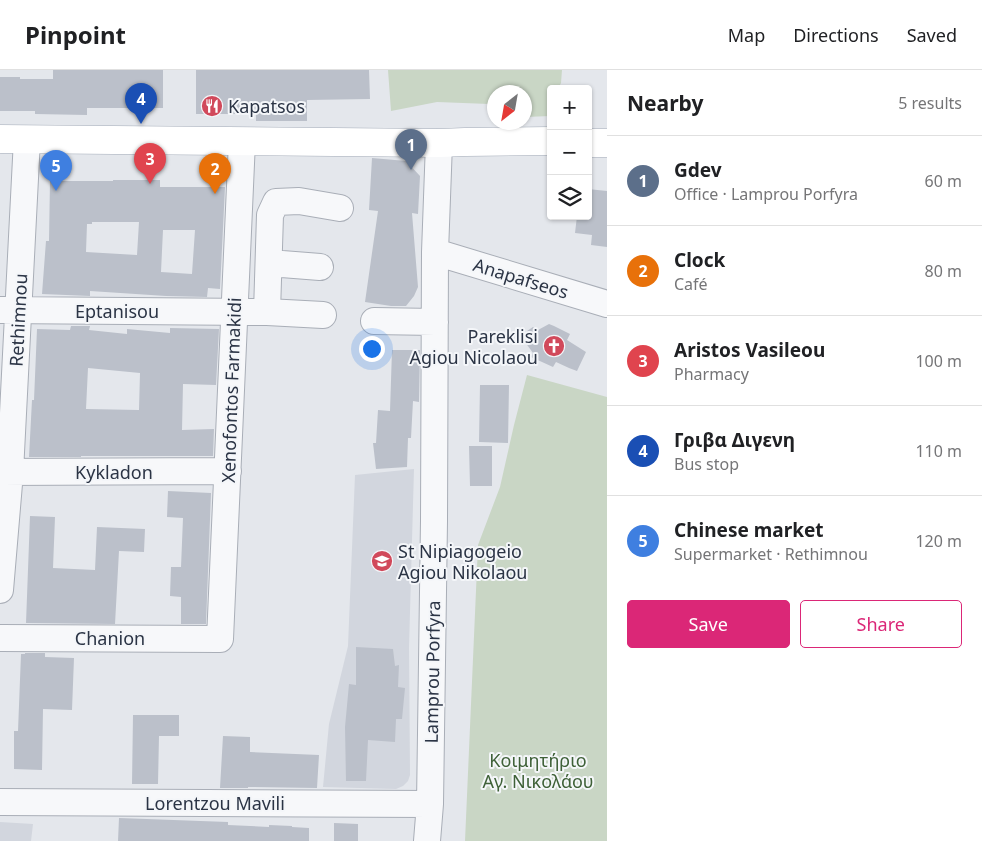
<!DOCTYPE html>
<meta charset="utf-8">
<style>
:root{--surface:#fff;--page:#f6f6f6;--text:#202124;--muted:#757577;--line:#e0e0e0;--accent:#db2777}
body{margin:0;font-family:"Noto Sans",sans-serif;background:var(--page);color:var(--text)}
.controls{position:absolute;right:15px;top:15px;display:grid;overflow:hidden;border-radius:5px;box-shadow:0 1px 4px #0004}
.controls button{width:45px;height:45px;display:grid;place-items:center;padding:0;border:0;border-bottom:1px solid var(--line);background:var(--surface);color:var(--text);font:25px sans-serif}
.compass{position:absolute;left:487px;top:15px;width:45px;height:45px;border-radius:50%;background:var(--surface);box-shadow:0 1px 4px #0004;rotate:211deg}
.you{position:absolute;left:371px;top:278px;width:18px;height:18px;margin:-12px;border:4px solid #fff;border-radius:50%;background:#1a73e8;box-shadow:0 0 0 8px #1a73e833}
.badge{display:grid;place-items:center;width:32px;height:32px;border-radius:50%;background:var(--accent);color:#fff;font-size:16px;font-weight:700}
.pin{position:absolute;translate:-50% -41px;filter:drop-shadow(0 1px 2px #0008)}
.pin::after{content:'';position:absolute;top:26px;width:18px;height:15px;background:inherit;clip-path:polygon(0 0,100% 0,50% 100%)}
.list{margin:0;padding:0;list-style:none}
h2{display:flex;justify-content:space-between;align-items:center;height:65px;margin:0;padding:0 20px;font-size:21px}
h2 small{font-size:16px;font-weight:400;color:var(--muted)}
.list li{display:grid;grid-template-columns:32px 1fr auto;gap:15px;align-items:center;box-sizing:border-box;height:90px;padding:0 20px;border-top:1px solid var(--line)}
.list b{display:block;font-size:19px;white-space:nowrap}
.list p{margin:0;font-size:16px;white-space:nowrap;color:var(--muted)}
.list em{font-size:16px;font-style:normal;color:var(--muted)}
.actions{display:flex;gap:10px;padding:15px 20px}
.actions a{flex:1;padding:11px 0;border:1px solid var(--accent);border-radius:5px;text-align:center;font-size:18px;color:var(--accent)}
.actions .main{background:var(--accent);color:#fff}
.icon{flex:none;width:28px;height:28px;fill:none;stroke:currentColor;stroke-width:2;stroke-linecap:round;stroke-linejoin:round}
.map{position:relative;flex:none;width:607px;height:771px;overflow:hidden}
header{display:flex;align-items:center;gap:30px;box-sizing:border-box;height:70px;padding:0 25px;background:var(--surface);border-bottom:1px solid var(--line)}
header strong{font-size:24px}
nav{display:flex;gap:28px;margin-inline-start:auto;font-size:18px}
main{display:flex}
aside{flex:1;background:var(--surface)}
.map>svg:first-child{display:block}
</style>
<header>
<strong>Pinpoint</strong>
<nav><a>Map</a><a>Directions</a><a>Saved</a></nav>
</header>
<main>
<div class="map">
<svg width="607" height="771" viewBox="0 0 607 771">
<rect width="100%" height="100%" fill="#e4e7ec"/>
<!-- built -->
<path fill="#d2d6de" d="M414,399L409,578L410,705L408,711L403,716L396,719L323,717L329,654L348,576L355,405Z
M0,752L33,754L31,771H0Z"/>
<!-- green -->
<path fill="#c9d6c5" d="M388,0H562L561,13L558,19H551V46L525,47L524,22H494V42L489,34L437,32L391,41Z
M527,305L607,327V771H465L478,475L500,417L514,355Z"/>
<!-- building -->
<path fill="#bbc0ca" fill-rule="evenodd" d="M53,0H163V38H87V45L35,44V41H0V7H20V9H53Z
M196,0H369L370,29L307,30V51H256V44H196Z
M372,88L406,91L420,106L418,144L412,143L418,217L414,226L406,236H391L365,232L378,141L369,140Z
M113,110H160V117H225L220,219L208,218L207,227L166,226L90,221V226L42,224L46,171H49L50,111H113ZM92,152H139L137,185L86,182L87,154H92ZM163,160H195L192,204L161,202Z
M588,119L607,121V177L591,175L592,165L575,163L577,146H588Z
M549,254L554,256L570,264L567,270L586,282L577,301L569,298L556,292L553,297L531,287L533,283L525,272L524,268L527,261L533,257L538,260Z
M71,256H90L89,260L127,264V259L170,263V258L219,259L216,315L183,314L182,360L214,359L213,386H81V387H29L32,330H34L37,259L70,260ZM88,298L140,303L139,340L86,339Z
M392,280H420L419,332L413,331L411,368H408L407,397L376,399L373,373H376L378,340L390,341Z
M480,315H509L508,373L479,372Z
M469,376H492V416H470Z
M168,421L211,423L206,554H181V527L170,526L171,497H181L183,448L167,447Z
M30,446L55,447L53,498L95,500L97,457L145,459L144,482L119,481L115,554L26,553Z
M356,577L393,579L395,596L399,595L398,617L405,618L402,649H396L395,672L368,670L366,711H346L345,657L349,614L356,615Z
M25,583H45V587L74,588L72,640L43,639L42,700L14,699V661H18L21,584H25Z
M133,645H179V666H159L158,714H132Z
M223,666L250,667V682L319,685L317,718L248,717V718H220Z
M119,748L228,752V755L269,757V755L292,756V757L309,758V771H118Z
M334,753L358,754V771H334Z"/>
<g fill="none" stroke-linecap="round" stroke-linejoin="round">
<!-- minor casing -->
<g stroke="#a9aeb7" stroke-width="28">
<path id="minor" d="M435,182L607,234
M269,193L320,197
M0,240L267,242L323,245
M267,242L270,145L276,132L299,131L340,138
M374,251L435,252
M0,402L228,401
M0,520L10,402L27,69
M0,568L220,569L242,71
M0,732L430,734
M427,771L430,734L434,451L435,182L439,73"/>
</g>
<!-- major casing -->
<g stroke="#a3abb8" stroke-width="29">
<path id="major" d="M0,69L439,73L465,72L551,71
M588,73H607"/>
</g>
<!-- minor -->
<use href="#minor" stroke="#f7f8fa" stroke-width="26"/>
<!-- major -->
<use href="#major" stroke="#fff" stroke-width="28"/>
</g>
<!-- icons -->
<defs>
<g id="restaurant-disc" transform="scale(1.125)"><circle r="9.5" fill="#d1495b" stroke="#f4f6f9"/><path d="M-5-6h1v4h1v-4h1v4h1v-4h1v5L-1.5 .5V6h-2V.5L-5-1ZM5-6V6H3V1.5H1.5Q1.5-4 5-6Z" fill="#fff"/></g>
<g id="church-disc" transform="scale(1.125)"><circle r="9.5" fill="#d1495b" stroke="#f4f6f9"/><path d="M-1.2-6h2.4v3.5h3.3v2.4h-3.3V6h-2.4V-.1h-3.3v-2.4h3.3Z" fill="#fff"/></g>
<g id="school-disc" transform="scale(1.125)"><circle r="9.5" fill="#d1495b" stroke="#f4f6f9"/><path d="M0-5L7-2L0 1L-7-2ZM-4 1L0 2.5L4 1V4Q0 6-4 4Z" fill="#fff"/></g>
</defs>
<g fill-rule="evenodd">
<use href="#restaurant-disc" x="212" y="36"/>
<use href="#church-disc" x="554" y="276"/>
<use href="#school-disc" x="382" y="491"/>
</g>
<g text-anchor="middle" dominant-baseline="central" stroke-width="4" stroke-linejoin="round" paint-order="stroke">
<!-- poi labels -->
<g font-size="18" fill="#2b3445" stroke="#f4f6f9" text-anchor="start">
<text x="228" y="36">Kapatsos</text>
<text x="538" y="266" text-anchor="end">Pareklisi<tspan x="538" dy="21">Agiou Nicolaou</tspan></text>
<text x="398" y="481">St Nipiagogeio<tspan x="398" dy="21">Agiou Nikolaou</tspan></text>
</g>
<!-- street labels -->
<g font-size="18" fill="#2b3445" stroke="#f4f6f9">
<text transform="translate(521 208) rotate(17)">Anapafseos</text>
<text x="117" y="241">Eptanisou</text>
<text transform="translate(18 250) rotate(-87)">Rethimnou</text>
<text transform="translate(231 320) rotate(-88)">Xenofontos Farmakidi</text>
<text x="114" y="402">Kykladon</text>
<text x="110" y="568">Chanion</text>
<text transform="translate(432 602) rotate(-89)">Lamprou Porfyra</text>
<text x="215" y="733">Lorentzou Mavili</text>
</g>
<!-- park labels -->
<g font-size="18" fill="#3f6138" stroke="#f4f6f9">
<text x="538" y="690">Κοιμητήριο<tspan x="538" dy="21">Αγ. Νικολάου</tspan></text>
</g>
</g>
</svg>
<div class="controls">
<button>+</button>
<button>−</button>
<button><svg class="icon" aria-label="layers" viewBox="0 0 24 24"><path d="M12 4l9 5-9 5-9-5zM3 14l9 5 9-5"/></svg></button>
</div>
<svg class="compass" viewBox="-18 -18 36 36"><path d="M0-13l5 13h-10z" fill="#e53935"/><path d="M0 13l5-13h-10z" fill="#757577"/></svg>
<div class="you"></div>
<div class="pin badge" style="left:411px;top:100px;background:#5c6f8a">1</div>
<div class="pin badge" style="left:215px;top:124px;background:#e8710a">2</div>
<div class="pin badge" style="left:150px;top:114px;background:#e0444e">3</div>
<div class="pin badge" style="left:141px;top:54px;background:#1a4fb4">4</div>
<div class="pin badge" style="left:56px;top:121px;background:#3f7fe0">5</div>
</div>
<aside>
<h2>Nearby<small>5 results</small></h2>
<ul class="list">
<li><span class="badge" style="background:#5c6f8a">1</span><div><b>Gdev</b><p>Office · Lamprou Porfyra</p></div><em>60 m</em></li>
<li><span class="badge" style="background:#e8710a">2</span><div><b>Clock</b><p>Café</p></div><em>80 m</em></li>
<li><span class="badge" style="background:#e0444e">3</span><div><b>Aristos Vasileou</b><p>Pharmacy</p></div><em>100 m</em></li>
<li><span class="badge" style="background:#1a4fb4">4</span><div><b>Γριβα Διγενη</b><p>Bus stop</p></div><em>110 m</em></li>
<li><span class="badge" style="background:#3f7fe0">5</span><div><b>Chinese market</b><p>Supermarket · Rethimnou</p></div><em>120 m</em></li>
</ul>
<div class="actions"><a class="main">Save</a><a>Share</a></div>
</aside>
</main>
